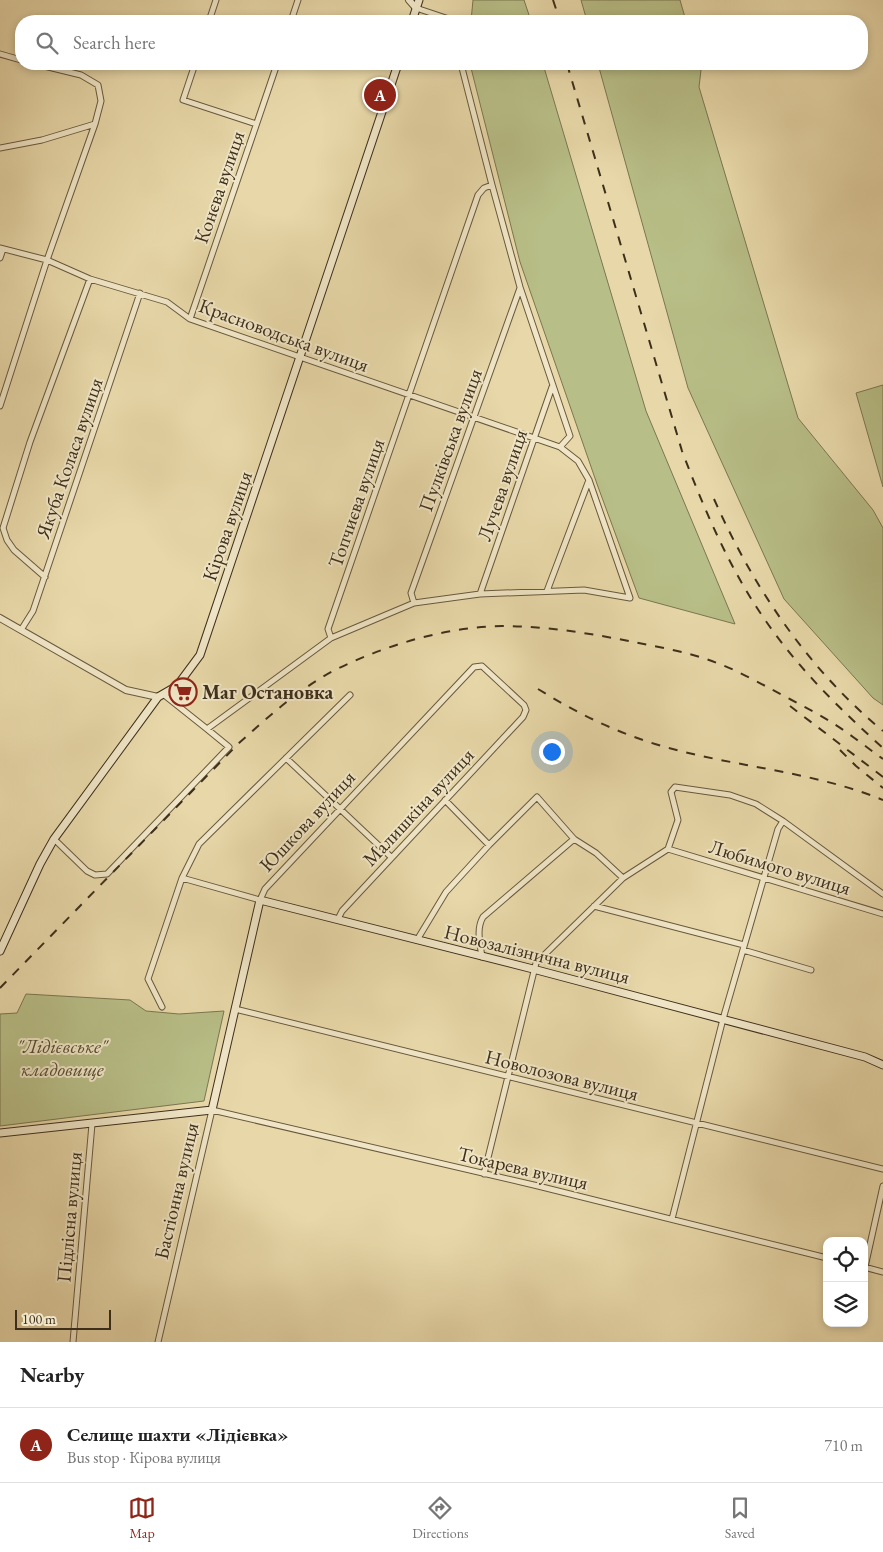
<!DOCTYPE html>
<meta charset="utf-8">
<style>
:root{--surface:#fff;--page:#f6f6f6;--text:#222;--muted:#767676;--line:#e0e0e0;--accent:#8f2418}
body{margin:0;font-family:"EB Garamond",serif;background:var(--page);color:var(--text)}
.controls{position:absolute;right:15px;bottom:15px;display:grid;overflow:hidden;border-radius:10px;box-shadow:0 2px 8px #0003}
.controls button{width:45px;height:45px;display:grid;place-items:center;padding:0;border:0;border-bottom:1px solid var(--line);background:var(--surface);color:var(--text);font:25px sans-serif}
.scale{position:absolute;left:15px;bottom:12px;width:96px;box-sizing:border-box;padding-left:5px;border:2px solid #3e2f1b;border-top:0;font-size:14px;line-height:18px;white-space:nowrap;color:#3e2f1b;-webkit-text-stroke:4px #f0e6c7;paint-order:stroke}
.you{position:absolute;left:551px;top:751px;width:18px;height:18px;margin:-12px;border:4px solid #fff;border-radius:50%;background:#1a73e8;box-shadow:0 0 0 8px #1a73e833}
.badge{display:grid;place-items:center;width:32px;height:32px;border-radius:50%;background:var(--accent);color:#fff;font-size:16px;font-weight:700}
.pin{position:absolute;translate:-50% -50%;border:2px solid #fff;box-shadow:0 1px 5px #0006}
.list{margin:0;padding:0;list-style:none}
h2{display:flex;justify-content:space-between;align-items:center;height:65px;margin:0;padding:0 20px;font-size:21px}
h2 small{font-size:16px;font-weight:400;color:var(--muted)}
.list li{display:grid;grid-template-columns:32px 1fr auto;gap:15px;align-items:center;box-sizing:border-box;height:75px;padding:0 20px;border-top:1px solid var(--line)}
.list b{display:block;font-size:19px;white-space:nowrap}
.list p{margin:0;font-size:16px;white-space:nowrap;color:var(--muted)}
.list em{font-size:16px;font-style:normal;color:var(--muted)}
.icon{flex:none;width:28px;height:28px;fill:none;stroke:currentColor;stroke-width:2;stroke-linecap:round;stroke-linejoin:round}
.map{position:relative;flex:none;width:883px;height:1342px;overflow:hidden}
.search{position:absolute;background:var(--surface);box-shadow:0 2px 8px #0003;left:15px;right:15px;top:15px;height:55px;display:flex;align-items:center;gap:12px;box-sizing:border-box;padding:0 18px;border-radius:20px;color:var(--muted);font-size:19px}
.sheet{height:140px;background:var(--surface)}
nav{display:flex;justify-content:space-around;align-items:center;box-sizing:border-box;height:70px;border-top:1px solid var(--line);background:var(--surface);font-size:14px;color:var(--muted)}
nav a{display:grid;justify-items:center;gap:2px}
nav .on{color:var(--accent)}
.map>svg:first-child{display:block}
</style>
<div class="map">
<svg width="883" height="1342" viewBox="0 0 883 1342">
<rect width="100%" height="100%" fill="#e8d8a9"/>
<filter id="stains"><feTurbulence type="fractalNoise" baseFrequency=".004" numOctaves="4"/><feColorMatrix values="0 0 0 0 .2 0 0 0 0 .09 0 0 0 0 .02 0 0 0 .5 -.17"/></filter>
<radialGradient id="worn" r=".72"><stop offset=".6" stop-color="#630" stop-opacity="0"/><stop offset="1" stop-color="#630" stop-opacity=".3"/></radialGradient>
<!-- green -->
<path fill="#b8be87" stroke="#7b7651" d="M473,0H524L531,21H471Z
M581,0H680L686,21H587Z
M470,64H543L646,411L735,624L639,598L597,484L520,262Z
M598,64H699L701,70L699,87L798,418L873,510L883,528V705L873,698L784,599L688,388Z
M883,385V487L856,393Z
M26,994L130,1000L146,1011L179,1014L224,1011L204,1101L0,1126V1014L17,1013Z"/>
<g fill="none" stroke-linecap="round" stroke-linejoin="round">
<!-- minor casing -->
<g stroke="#68593e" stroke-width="7">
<path id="minor" d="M416,8L449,19L450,21
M209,21L216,0
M291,21L298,0
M0,54L21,60
M195,64L183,100L256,124
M0,148L42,140L95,124
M0,248L47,260L90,279L167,302L190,319L560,447
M0,258L3,249
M190,319L277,64
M0,406L47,260L95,124L101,101L98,85L81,75L36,64
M45,577L14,550L7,540L3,528L30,442L90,279
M547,591L589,480
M480,594L552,387
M414,603L411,593L520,288
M21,630L33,611L140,293
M331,638L414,603L480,594L584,590L630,598L589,480L578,461L560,447L570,436L520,287L492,185L461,64
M163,694L207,729L331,638L328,629L478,195L484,188L492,185
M286,758L391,857
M445,800L489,845
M54,839L87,871L95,875L107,874L229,747L207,729
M668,849L883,914
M182,878L260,900L265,889L474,667L482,666L524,705L526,710L523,717L342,911L338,919
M594,906L744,945
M417,940L446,892L489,845L537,797L574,839L596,853L623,878
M743,950L811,970
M482,957C480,943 476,929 483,917L574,839
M162,1007L148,979L182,878L199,844L350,695
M235,1009L883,1169
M484,1174L536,963L623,878L668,849L678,820L671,792L675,787L730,795L756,804L783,821L883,894
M672,1219L723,1019L778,829L783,821
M864,1267L883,1272
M865,1267L883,1186
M73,1342L92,1124
M158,1342L212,1110L538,1186L827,1258"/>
</g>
<!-- tertiary casing -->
<g stroke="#68593e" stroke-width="8">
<path id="tertiary" d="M409,0L416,8
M0,618L126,690L158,697"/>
</g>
<!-- secondary casing -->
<g stroke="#3e2f1b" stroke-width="9">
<path id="secondary" d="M412,21L419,0
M0,951L40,864L54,839L158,697L177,686L200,655L398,64
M0,1133L212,1110L260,900L533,969L865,1057L883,1065"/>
</g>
<!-- minor -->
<use href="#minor" stroke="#f0e6c7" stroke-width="5"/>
<!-- tertiary -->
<use href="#tertiary" stroke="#f0e6c7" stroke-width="6"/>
<!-- secondary -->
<use href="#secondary" stroke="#f0e6c7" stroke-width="7"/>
<!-- rail -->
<path stroke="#3e2f1b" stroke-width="2" stroke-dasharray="9 9" stroke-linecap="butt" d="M553,0L560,21
M567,64L682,451C706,514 733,577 773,631C805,675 843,712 883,748
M714,499C753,587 808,669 883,731
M538,689C575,712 613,731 655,744C730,767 810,770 883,800
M790,706L883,777
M840,750L856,766L883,788
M0,988L239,743C269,716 299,689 335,670C386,645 445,627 502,626C545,626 587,633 629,641C658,647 689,652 717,663C736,670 754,680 771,689C791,700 812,710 831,722C849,733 866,747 883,759"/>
</g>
<!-- icons -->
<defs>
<g id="supermarket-ring" transform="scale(1.4375)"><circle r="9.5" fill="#f0e6c7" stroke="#8f2418" stroke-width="1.5"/><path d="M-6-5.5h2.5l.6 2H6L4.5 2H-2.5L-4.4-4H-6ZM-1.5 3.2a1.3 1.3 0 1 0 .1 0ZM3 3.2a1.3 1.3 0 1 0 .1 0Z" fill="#8f2418"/></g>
</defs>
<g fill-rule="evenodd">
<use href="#supermarket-ring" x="183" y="692"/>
</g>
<g text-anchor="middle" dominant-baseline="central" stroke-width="4" stroke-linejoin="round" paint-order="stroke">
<!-- street labels -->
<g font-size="20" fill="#3e2f1b" stroke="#f0e6c7">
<text transform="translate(219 187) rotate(-71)">Конєва вулиця</text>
<text transform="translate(284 335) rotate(20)">Красноводська вулиця</text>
<text transform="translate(450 440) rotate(-70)">Пулківська вулиця</text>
<text transform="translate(69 458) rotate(-71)">Якуба Коласа вулиця</text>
<text transform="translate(502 485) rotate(-71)">Лучева вулиця</text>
<text transform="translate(356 503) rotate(-71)">Топчиєва вулиця</text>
<text transform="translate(227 526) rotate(-71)">Кірова вулиця</text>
<text transform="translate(418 807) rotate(-47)">Малишкіна вулиця</text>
<text transform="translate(307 821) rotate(-47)">Юшкова вулиця</text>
<text transform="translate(780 867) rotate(17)">Любимого вулиця</text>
<text transform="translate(537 954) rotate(14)">Новозалізнична вулиця</text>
<text transform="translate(562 1075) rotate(14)">Новолозова вулиця</text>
<text transform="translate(523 1168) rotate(13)">Токарева вулиця</text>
<text transform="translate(176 1191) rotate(-77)">Бастіонна вулиця</text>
<text transform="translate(69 1217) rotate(-85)">Підлісна вулиця</text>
</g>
<!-- poi labels -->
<g font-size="20" font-weight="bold" fill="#3e2f1b" stroke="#f0e6c7" text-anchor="start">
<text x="202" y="692">Маг Остановка</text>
</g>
<!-- park labels -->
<g font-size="20" font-style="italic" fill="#564c31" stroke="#f0e6c7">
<text x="62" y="1046">"Лідієвське"<tspan x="62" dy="23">кладовище</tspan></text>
</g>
</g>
<rect width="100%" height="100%" filter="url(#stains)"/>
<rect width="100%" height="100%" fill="url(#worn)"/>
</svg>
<div class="controls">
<button><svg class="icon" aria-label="locate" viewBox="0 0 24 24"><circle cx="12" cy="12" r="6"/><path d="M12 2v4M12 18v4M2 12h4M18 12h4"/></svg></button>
<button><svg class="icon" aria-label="layers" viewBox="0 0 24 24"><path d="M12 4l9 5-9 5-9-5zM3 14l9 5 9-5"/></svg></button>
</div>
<div class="scale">100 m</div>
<div class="you"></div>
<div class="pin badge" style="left:380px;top:95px">A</div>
<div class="search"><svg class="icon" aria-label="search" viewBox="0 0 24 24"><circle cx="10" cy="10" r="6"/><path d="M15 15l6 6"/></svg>Search here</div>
</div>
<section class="sheet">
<h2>Nearby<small></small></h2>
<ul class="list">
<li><span class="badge">A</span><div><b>Селище шахти «Лідієвка»</b><p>Bus stop · Кірова вулиця</p></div><em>710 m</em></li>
</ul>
</section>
<nav>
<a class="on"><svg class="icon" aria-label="map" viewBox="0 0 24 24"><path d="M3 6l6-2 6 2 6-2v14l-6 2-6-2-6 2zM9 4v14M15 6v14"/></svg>Map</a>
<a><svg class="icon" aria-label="directions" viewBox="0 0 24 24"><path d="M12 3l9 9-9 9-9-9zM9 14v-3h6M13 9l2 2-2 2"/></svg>Directions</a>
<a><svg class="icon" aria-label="saved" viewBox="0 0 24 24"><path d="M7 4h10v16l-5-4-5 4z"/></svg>Saved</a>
</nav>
